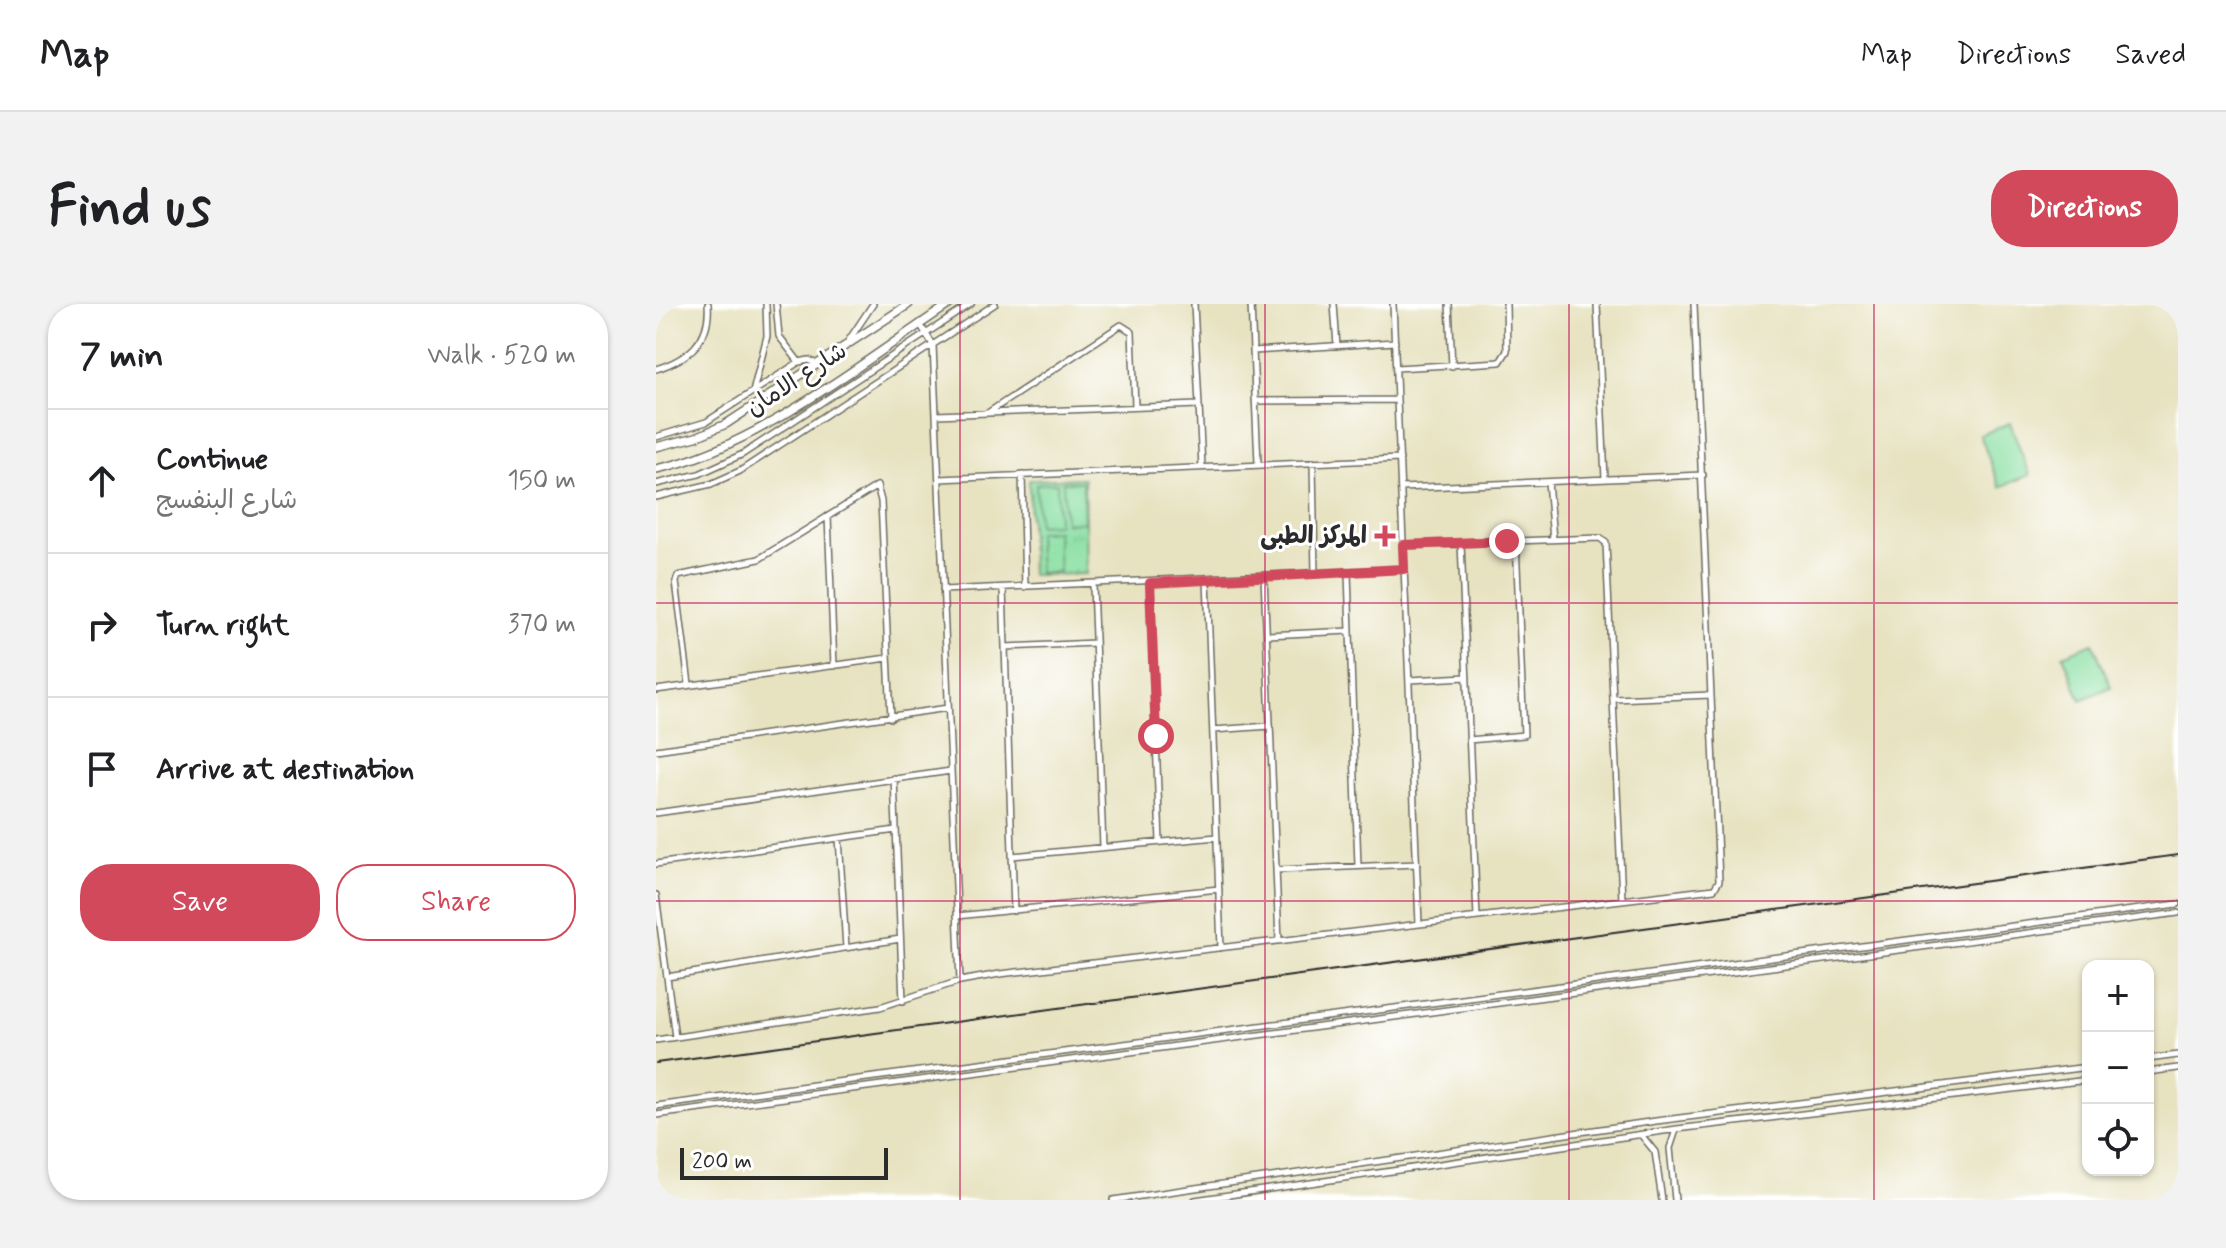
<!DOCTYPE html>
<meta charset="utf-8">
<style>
:root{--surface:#fff;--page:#f2f2f2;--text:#202124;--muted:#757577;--line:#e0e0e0;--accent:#d1495b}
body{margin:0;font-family:Mynerve,"Playpen Sans Arabic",sans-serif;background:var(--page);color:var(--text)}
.controls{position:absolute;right:24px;bottom:24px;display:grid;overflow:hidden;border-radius:16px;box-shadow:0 2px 6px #0004}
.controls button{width:72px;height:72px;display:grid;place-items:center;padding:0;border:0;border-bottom:2px solid var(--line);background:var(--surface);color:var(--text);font:40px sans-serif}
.scale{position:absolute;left:24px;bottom:20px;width:208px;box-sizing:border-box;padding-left:8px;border:4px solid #2b2b2b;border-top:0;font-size:22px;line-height:28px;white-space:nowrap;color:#2b2b2b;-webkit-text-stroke:6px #fff;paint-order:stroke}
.stop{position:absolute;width:24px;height:24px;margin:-18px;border:6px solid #d1495b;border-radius:50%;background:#fff}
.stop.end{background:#d1495b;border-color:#fff;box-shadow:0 2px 8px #0008}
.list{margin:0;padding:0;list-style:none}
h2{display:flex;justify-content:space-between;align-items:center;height:104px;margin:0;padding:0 32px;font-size:34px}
h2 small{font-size:26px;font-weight:400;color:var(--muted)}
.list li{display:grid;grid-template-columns:52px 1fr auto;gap:24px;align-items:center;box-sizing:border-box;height:144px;padding:0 32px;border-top:2px solid var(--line)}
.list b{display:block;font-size:30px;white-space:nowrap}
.list p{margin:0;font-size:26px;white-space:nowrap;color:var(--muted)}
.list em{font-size:26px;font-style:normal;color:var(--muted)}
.actions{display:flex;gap:16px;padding:24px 32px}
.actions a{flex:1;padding:18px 0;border:2px solid var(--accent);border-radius:32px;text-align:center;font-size:28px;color:var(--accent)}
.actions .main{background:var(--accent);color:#fff}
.icon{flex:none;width:44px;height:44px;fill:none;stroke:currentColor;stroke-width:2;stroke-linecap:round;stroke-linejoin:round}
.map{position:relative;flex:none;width:1522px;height:896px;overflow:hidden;border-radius:32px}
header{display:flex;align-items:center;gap:48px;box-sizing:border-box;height:112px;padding:0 40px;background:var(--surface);border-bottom:2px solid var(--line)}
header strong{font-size:38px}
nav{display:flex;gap:44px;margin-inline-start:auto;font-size:28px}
.intro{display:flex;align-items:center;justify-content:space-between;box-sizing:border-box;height:192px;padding:0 48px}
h1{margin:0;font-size:56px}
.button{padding:20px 36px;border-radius:32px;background:var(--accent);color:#fff;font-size:28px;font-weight:700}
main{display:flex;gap:48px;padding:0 48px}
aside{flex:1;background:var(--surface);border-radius:32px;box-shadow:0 2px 6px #0004}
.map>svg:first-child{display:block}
</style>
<header>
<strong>Map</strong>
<nav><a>Map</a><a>Directions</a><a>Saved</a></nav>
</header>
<div class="intro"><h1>Find us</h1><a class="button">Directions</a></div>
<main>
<aside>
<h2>7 min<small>Walk · 520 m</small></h2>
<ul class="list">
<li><svg class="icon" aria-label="ahead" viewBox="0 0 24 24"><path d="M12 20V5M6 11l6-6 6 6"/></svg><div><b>Continue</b><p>شارع البنفسج</p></div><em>150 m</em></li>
<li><svg class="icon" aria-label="right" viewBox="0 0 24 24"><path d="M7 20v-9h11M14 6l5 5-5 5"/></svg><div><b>Turn right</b></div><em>370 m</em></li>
<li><svg class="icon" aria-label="arrive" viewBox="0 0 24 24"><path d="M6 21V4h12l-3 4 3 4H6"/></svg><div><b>Arrive at destination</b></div></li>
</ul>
<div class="actions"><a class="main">Save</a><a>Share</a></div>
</aside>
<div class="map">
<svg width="1522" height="896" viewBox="0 0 1522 896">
<defs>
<pattern id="park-tufts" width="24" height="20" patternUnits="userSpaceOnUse" patternTransform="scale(2)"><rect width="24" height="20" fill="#89dfa2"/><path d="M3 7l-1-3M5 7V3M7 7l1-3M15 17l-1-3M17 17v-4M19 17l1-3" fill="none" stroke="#76c08c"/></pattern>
</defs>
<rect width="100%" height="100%" fill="#fff"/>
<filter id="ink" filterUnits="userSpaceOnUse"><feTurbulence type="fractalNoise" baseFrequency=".0125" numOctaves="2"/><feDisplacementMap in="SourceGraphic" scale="16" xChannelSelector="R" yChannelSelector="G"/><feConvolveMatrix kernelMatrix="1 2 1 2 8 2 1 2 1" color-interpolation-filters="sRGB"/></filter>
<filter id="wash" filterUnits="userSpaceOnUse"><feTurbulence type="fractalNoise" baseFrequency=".006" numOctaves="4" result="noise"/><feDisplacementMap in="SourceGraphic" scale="32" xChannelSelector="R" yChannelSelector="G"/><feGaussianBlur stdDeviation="1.8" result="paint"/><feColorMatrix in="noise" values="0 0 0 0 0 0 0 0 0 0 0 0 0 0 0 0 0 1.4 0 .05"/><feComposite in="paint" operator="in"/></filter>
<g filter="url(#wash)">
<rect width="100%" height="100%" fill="#e7e2c0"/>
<!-- park -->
<path fill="url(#park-tufts)" stroke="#5a8566" stroke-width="2" d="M428,174L430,270L375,271L373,176Z"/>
<!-- pitch -->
<path fill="#89dfa2" stroke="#5a8566" stroke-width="2" d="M1354,119L1374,171L1344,183L1324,131Z
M407,178H427L428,218L409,219Z
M401,179L402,220L382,221L380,180Z
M401,227L403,268L383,269L381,228Z
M1437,339L1455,383L1425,396L1407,351Z"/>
</g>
<g filter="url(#ink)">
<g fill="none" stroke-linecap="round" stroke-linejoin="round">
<!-- minor casing -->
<g stroke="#6d6b5f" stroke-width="8">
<path id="minor" d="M120,0L123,32L143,58
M538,0L546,163
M595,0L602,159
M678,0L681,42
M737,0L763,620
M793,0L796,62
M941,0L949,175
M264,20L277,41L304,677
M191,39L217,0
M597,47L739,38
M740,64L844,58L851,47L850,0
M0,65C32,55 55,37 52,0
M97,88L111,32L110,0
M599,97L741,96
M333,108L465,21L476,28L479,102
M280,111L543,101
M0,133L50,118L143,58L153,56L161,60
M657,158L659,270
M366,171L369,283
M283,175L744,155
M892,178L897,235
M0,180L43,170L87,150L315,0
M745,184L1047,171
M0,193L55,180L84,167L339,0
M172,212L178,362
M805,239L821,613
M747,241L944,234L950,239L966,596
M692,269L702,562
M608,273L623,637
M551,276L565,644
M494,279L504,538
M437,281L447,543
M347,284L358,607
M287,286L748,265
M611,331L694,327
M349,343L439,339
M753,376L811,373
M33,380L20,278L22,272L103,255L221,182L225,197L235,414
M0,386L232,354
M958,395L1055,391
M557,426L614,422
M813,436L868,431L860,237
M0,446L292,404
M238,474L247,697
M0,509L295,467
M183,534L190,644
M356,552L561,533
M0,560L240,526
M620,566L761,560
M0,591L19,733
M301,612L563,585
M11,673L244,635
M0,736L224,703L304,677L344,670L1058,585L1063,577L1038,0
M1492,755L1522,751
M1492,768L1522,764
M0,802L1522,600
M0,811L1522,609
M986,832L999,848L1006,896
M457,896L1000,817L1432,763
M539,896L1021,825L1432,776
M1019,896L1014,844L1020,826"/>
</g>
<!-- tertiary casing -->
<g stroke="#6d6b5f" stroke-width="10">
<path id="tertiary" d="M0,143L40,133L70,120L253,0
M0,165C101,144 207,57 294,0"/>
</g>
<!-- minor -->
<use href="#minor" stroke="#fff" stroke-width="5"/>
<!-- tertiary -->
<use href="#tertiary" stroke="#fff" stroke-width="7"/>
<!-- rail -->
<path stroke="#2b2b2b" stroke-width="2" d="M0,759L1522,551"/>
</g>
</g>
<g fill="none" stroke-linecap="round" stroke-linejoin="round" filter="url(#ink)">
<!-- route -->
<path stroke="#d1495b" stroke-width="10" d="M500,432L494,279L748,265L747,241L851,237"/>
</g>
<!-- grid -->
<path fill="none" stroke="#c2185b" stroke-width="2" stroke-opacity="0.55" d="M304,0V896M609,0V896M913,0V896M1218,0V896M0,299H1522M0,597H1522"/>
<!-- markers -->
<path fill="#d1495b" stroke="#fff" stroke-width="3" d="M725 220h8v8h8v8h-8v8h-8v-8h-8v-8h8z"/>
<g text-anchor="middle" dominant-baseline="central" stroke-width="6" stroke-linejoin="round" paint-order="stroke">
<!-- street labels -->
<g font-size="24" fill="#2b2b2b" stroke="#fff">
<text transform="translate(141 76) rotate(-33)">شارع الامان</text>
</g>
<!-- poi labels -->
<g font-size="24" font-weight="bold" fill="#2b2b2b" stroke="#fff" text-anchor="end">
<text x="711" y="232">المركز الطبى</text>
</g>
</g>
</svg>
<div class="controls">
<button>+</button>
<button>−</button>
<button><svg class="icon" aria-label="locate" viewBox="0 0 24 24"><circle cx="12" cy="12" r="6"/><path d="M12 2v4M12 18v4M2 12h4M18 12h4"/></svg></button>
</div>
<div class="scale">200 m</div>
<div class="stop" style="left:500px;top:432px"></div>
<div class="stop end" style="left:851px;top:237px"></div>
</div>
</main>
